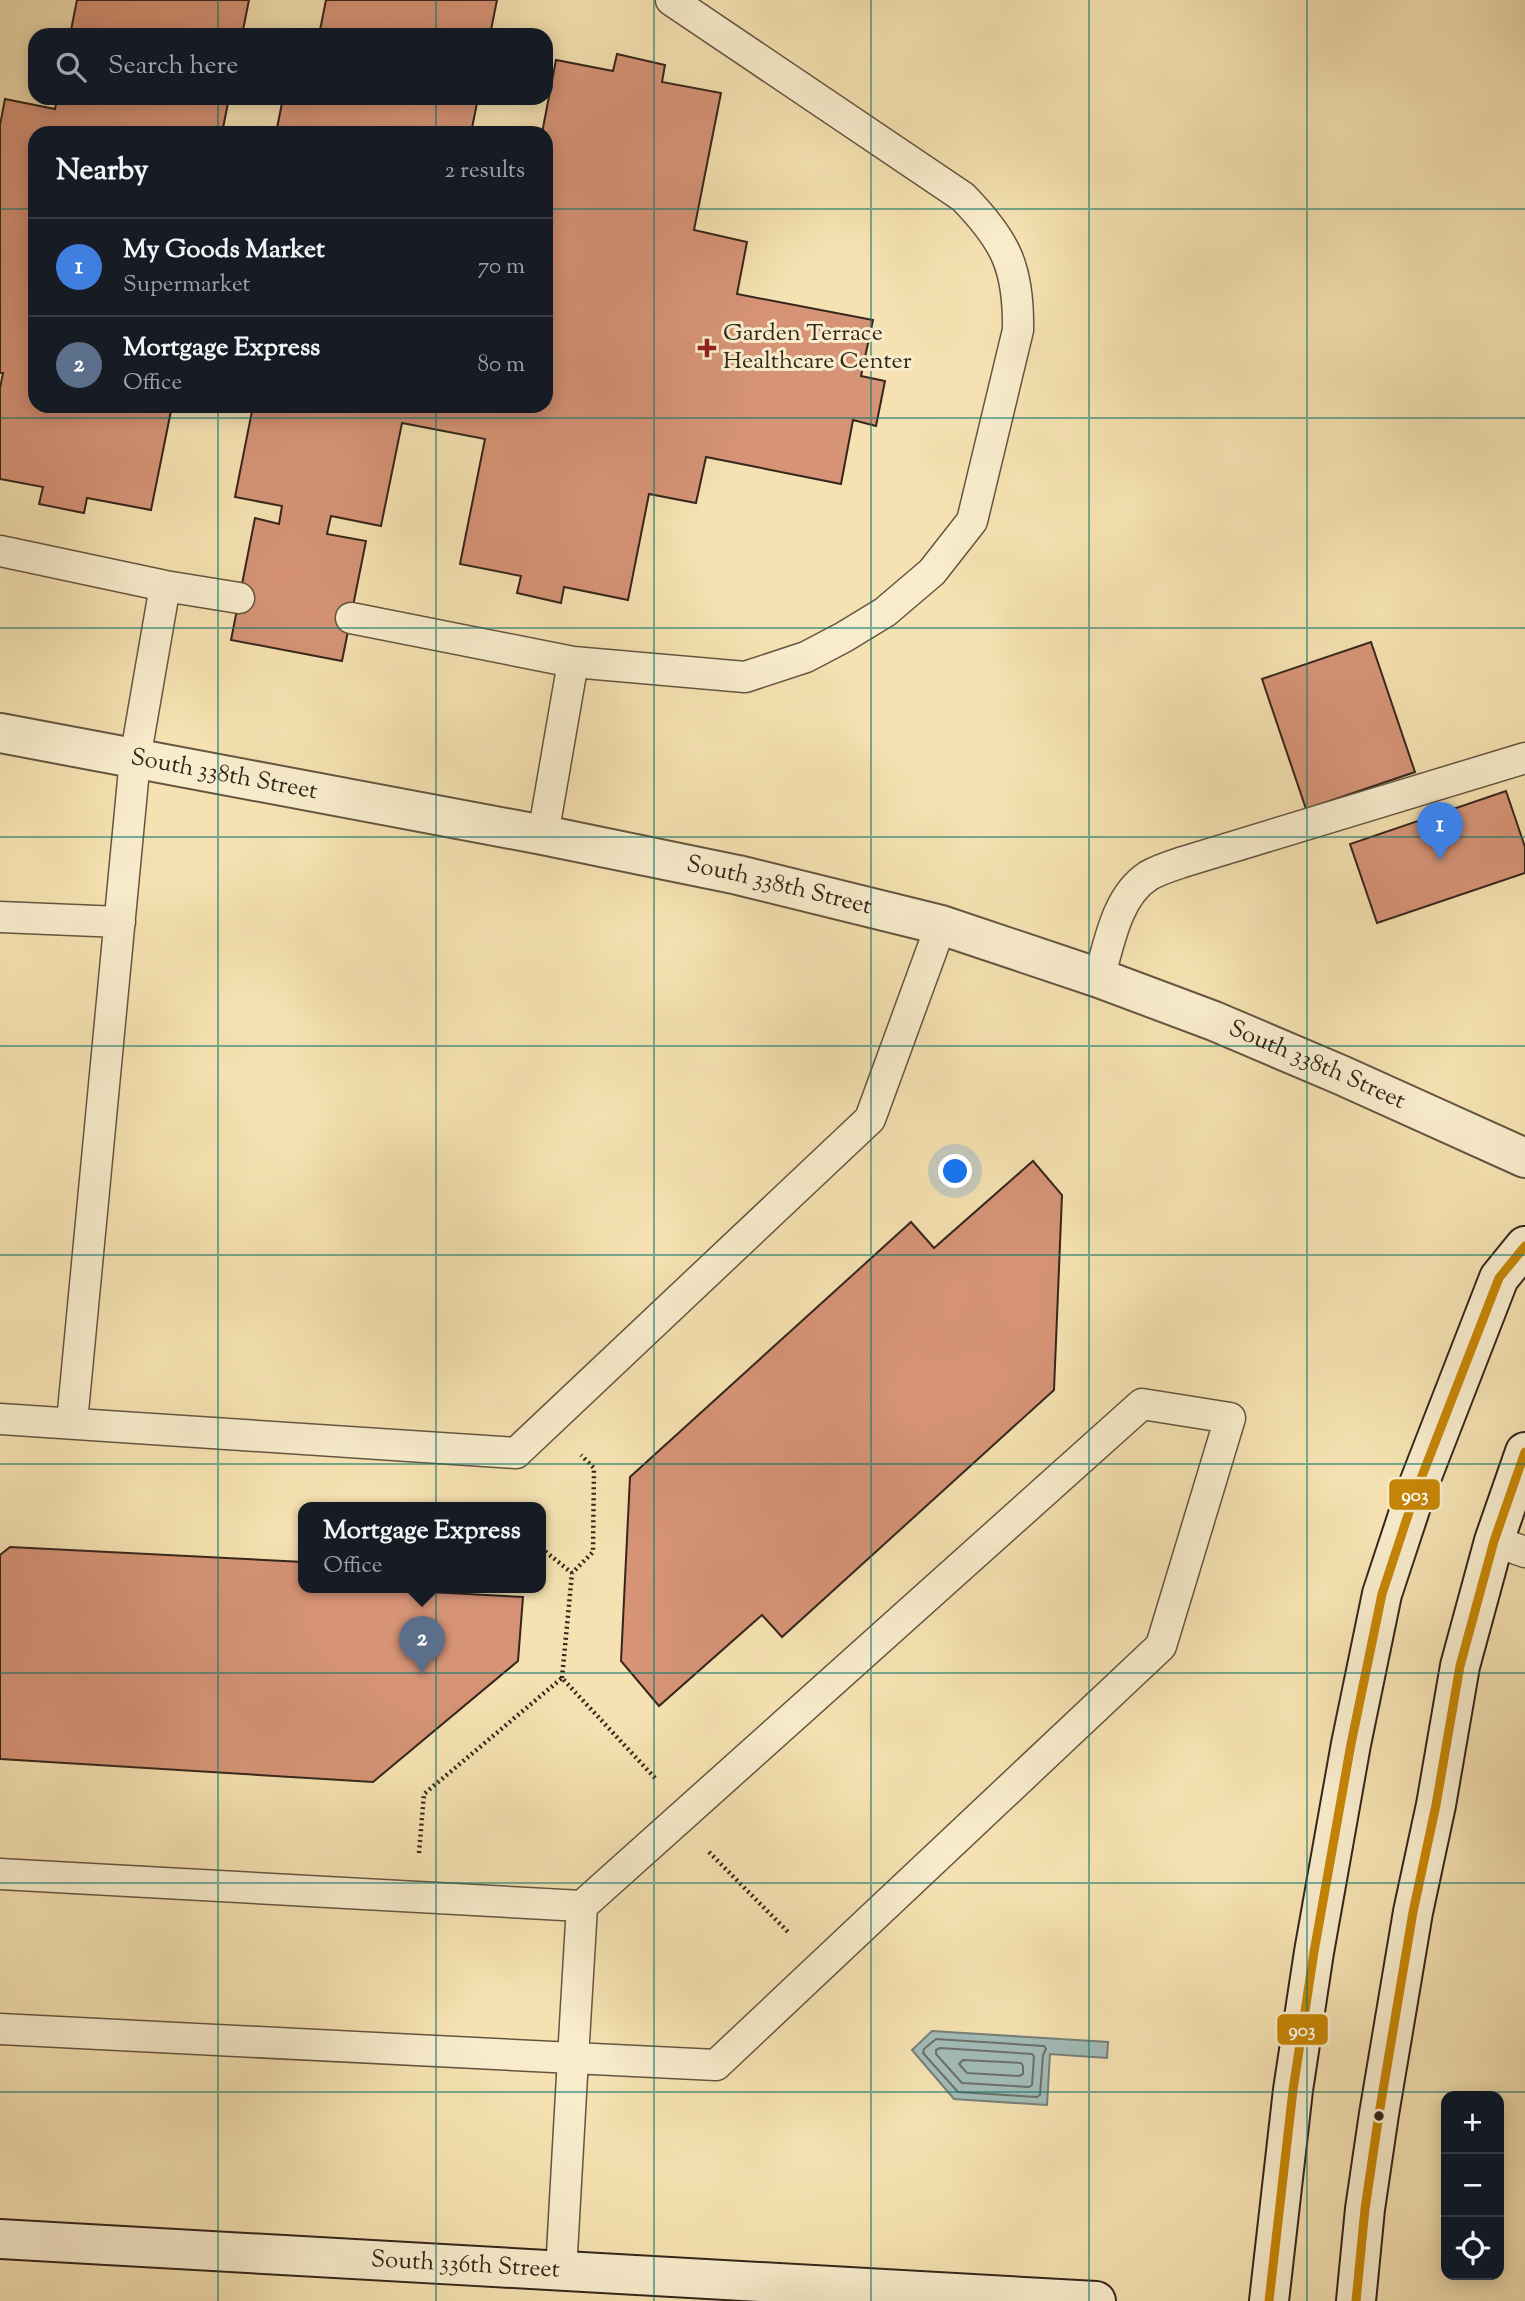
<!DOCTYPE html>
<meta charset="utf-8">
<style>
:root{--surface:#171b24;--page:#242831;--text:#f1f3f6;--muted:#9ea1a6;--line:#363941;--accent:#8c9099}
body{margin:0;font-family:"Sorts Mill Goudy",serif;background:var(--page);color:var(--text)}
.controls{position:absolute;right:21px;bottom:21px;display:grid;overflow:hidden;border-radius:14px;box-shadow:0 4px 18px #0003}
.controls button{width:63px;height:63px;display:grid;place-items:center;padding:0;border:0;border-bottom:2px solid var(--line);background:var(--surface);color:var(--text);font:35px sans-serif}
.you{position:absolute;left:956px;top:1172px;width:24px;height:24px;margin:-18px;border:5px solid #fff;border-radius:50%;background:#1a73e8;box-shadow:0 0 0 10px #1a73e833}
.badge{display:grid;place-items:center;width:46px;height:46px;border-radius:50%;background:var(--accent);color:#fff;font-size:23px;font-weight:700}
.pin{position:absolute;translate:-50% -58px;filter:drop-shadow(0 2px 4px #0008)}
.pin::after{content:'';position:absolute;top:37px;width:24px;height:21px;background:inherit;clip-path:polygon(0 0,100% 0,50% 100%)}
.popup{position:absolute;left:298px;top:1502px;width:248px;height:91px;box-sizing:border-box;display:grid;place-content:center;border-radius:14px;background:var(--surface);filter:drop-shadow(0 2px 5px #0005);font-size:23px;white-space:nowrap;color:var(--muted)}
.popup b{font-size:26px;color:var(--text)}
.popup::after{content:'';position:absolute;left:50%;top:100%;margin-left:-14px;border:14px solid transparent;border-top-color:var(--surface)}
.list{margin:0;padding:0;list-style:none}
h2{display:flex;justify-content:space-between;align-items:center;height:91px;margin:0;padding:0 28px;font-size:30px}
h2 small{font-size:23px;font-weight:400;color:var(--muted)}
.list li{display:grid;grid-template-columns:46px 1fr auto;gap:21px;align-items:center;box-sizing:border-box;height:98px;padding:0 28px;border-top:2px solid var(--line)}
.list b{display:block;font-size:26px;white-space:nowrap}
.list p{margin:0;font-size:23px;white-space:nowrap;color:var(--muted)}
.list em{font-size:23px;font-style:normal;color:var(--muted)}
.icon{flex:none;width:38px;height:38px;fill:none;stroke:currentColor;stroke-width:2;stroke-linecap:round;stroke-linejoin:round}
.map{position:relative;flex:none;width:1525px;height:2301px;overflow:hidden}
.search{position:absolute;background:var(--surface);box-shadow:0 4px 18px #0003;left:28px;top:28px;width:525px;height:77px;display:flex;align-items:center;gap:18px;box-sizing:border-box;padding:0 24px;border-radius:21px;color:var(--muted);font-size:26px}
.panel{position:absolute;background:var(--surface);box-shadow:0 4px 18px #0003;left:28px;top:126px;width:525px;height:287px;border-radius:21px}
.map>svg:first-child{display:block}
</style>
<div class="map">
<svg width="1525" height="2301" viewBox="0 0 1525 2301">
<rect width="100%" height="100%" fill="#f5e1b1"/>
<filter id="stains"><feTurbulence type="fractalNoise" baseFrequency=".00286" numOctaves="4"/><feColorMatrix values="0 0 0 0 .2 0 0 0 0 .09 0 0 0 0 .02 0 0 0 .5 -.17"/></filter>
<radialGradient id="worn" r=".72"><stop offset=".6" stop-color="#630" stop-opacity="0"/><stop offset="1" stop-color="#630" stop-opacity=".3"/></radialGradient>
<!-- water -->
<path fill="#a2bbb7" stroke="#767f79" stroke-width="2" d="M932,2031L1108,2042L1107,2058L1050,2054L1047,2105L954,2099L912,2050Z"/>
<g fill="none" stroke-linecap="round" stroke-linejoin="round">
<!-- shore -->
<path stroke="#6c7069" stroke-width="2" d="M936,2039L1044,2046L1046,2049L1043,2055L1040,2095L1037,2097L958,2092L923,2053L924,2049Z
M940,2048L1032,2054L1034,2057L1032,2085L1029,2087L962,2083L936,2054V2050Z
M963,2060L1021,2063L1023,2066V2074L1019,2076L967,2073L959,2064Z"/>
</g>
<!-- building -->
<path fill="#d69376" stroke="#35261b" stroke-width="2" d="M77,0H249L242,35H70Z
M326,0H497L490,35H319Z
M617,54L665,65L662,82L721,93L694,230L747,242L737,294L873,320L861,376L885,381L876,426L853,420L841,484L706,457L696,503L649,494L628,600L564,587L561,603L517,593L521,576L460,564L485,439L402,423L381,526L331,516L327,534L366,541L342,661L231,640L255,518L279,524L282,506L235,497L253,406H546V133H542L556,60L613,71Z
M57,98H229L222,133H35V406H172L151,510L87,498L84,513L39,504L43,487L0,479V388L3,373H0V125L5,99L55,109Z
M283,98H478L471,133H276Z
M1371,642L1415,772L1306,809L1262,679Z
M1506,791L1525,847V873L1377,923L1350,844Z
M1033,1161L1062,1195L1054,1390L782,1637L762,1615L659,1706L621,1661L630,1477L911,1222L934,1248Z
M10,1547L303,1562V1588H393V1590L523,1597L518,1661L373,1782L0,1759V1555Z"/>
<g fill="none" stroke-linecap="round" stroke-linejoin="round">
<!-- service casing -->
<g stroke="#655540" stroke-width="33">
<path id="service" d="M0,551L165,586L239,598
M351,618L573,662L745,677L806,657L844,637L885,612L932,572L972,521L1018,330C1019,268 1006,241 963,197L671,0
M543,835L573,662
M0,917L120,922
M1099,978C1109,945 1116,897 1148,876C1158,870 1171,866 1183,862L1525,758
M0,1419L516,1453L870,1119L941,925
M72,1422L135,759L165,586
M1494,1541L1525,1552
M0,1874L582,1906L573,2058L716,2065L1161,1646L1230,1418L1142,1404L582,1906
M0,2029L573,2058L561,2271"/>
</g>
<!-- minor casing -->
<g stroke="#655540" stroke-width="42">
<g id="minor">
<path id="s1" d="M0,733L543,835L738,875L941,925L1099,978L1214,1021L1341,1075L1525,1158"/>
</g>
</g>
<!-- secondary casing -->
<g stroke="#35261b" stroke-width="42">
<g id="secondary">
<path id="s2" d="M0,2239L1096,2301"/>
<path d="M1269,2301L1293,2090L1314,1952L1351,1744L1382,1594L1415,1494L1499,1278L1525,1246"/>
<path d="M1356,2301L1365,2209L1379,2114L1413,1912L1436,1805L1460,1666L1494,1541L1525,1452"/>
</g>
</g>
<!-- path -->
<path stroke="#35261b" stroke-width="4.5" stroke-dasharray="2 3.5" stroke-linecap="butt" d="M489,1508H491
M541,1548L572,1573
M562,1678L572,1573L593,1552L594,1468L581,1455
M709,1852L789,1933
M419,1853L424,1794L562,1678L655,1778"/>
<!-- service -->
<use href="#service" stroke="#f8eccc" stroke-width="30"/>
<!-- minor -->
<use href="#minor" stroke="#f8eccc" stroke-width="38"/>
<!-- secondary -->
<use href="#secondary" stroke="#f8eccc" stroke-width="38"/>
<!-- bus-1 casing -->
<g stroke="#f8eccc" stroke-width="14">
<path id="bus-1" d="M1269,2301L1293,2090L1314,1952L1351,1744L1382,1594L1415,1494L1499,1278L1525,1246
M1356,2301L1365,2209L1379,2114L1413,1912L1436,1805L1460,1666L1494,1541L1525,1452"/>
</g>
<!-- bus-1 -->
<use href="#bus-1" stroke="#c68607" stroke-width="9"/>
</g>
<!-- grid -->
<path fill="none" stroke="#0f766e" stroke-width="2" stroke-opacity="0.55" d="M218,0V35M436,0V35M654,0V2301M871,0V2301M1089,0V2301M1307,0V2301M218,98V133M436,98V133M0,209H35M546,209H1525M218,406V2301M436,406V2301M0,418H1525M0,628H1525M0,837H1525M0,1046H1525M0,1255H1525M0,1464H1525M0,1673H1525M0,1883H1525M0,2092H1525"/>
<!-- markers -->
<path fill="#8f2418" stroke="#f8eccc" stroke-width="2.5" d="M703.5 337.5h7v7h7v7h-7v7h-7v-7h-7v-7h7z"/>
<circle fill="#35261b" stroke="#f8eccc" stroke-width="2.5" cx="1379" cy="2116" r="6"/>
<g text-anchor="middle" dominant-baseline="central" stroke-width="6" stroke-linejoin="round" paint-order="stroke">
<!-- poi labels -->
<g font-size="24" fill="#35261b" stroke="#f8eccc" text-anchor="start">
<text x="723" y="334">Garden Terrace<tspan x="723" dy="28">Healthcare Center</tspan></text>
</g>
<!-- street labels -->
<g font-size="24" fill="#35261b" stroke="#f8eccc">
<text stroke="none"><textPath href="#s1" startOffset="228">South 338th Street</textPath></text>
<text stroke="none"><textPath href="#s1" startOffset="794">South 338th Street</textPath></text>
<text stroke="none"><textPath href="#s1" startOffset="1362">South 338th Street</textPath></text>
<text stroke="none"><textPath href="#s2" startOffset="466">South 336th Street</textPath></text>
</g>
</g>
<g stroke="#f8eccc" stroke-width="2.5">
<rect x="1388" y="1478" width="53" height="33" rx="7" fill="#c68607"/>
<rect x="1276" y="2013" width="53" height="33" rx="7" fill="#c68607"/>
</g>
<g font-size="19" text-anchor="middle" font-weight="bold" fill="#fff">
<text x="1415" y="1501">903</text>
<text x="1302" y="2036">903</text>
</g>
<rect width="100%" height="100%" filter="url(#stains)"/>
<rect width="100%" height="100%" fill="url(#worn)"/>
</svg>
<div class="controls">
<button>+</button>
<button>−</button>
<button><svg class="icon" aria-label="locate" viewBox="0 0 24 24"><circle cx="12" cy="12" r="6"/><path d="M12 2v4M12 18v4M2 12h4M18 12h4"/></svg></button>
</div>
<div class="you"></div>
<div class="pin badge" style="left:1440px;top:860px;background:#3f7fe0">1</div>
<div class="pin badge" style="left:422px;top:1674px;background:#5c6f8a">2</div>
<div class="popup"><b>Mortgage Express</b>Office</div>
<div class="search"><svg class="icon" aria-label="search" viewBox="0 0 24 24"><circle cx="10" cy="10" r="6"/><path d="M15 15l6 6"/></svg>Search here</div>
<section class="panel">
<h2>Nearby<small>2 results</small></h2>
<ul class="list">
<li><span class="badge" style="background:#3f7fe0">1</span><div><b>My Goods Market</b><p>Supermarket</p></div><em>70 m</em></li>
<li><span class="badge" style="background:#5c6f8a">2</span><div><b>Mortgage Express</b><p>Office</p></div><em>80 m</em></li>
</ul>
</section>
</div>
